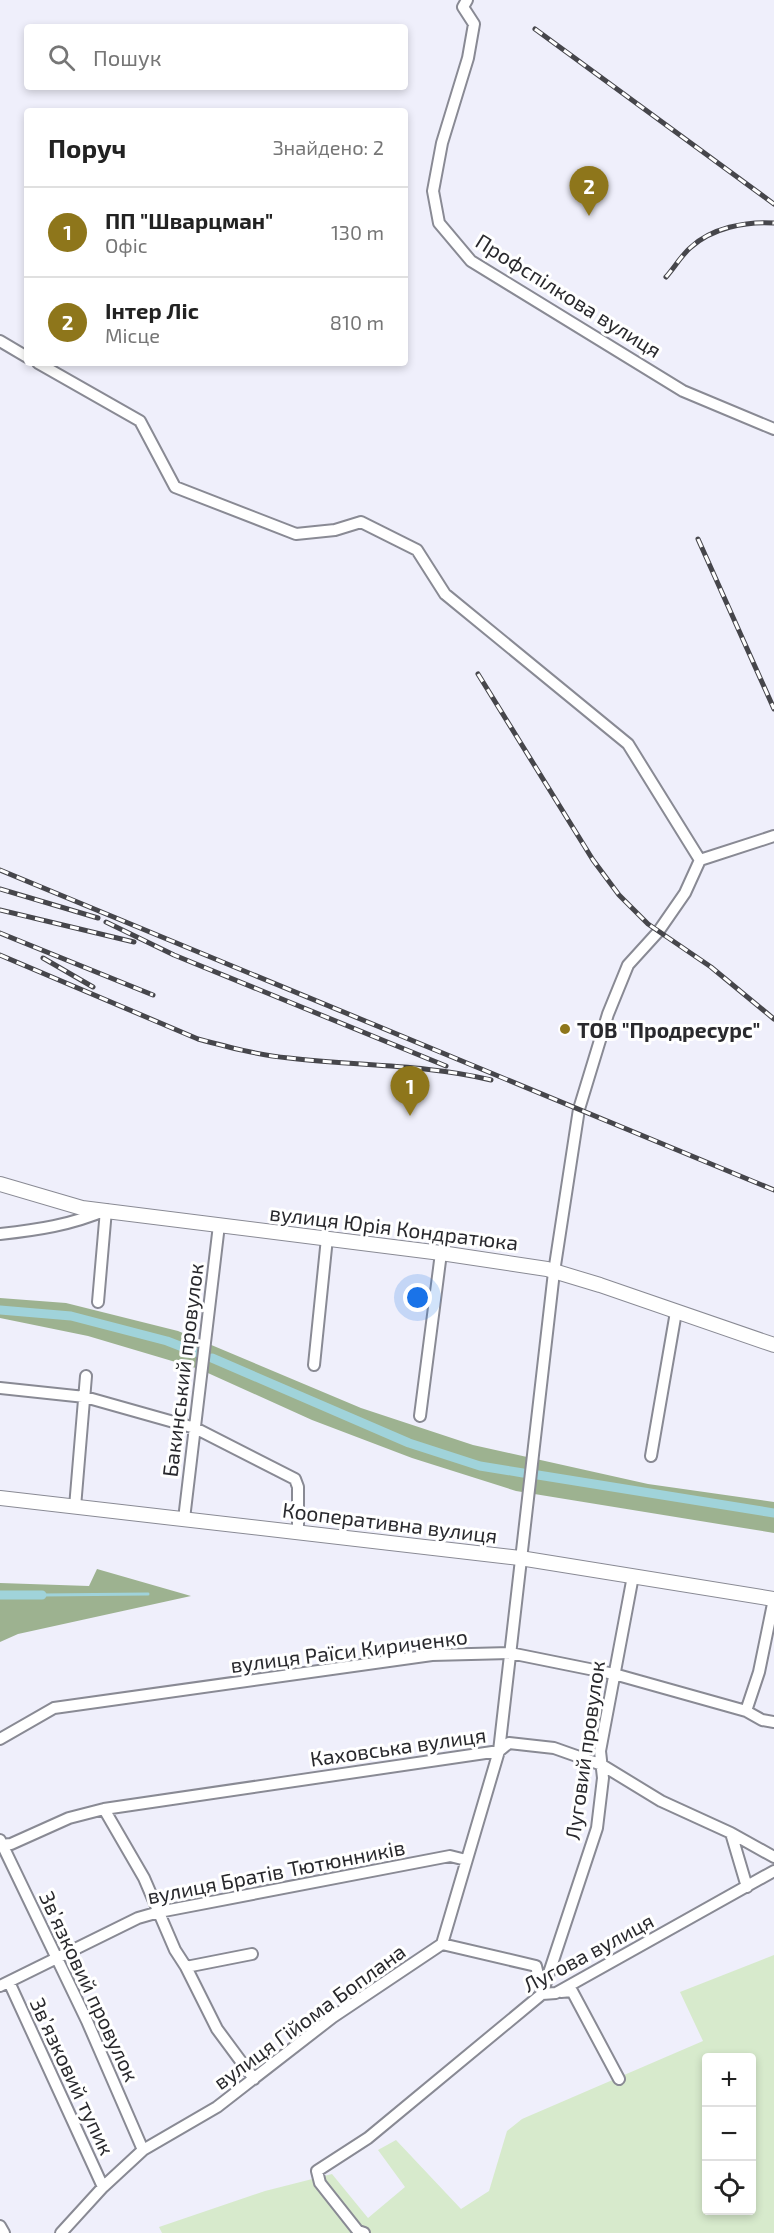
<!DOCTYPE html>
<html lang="uk">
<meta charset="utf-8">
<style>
:root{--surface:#fff;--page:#f6f6f6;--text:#222;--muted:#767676;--line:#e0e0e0;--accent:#8e761b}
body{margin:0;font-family:"Exo 2",sans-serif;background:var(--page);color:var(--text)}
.controls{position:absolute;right:18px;bottom:18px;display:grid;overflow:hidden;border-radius:6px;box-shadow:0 3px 9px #0003}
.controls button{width:54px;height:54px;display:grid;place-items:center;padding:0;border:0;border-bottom:2px solid var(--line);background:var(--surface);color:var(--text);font:30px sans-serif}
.you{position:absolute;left:418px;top:1298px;width:21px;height:21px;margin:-15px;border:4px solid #fff;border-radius:50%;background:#1a73e8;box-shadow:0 0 0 9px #1a73e833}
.badge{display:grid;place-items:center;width:39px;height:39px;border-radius:50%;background:var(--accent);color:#fff;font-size:20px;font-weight:700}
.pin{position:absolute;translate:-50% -50px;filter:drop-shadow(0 2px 3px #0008)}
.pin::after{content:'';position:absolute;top:32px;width:21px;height:18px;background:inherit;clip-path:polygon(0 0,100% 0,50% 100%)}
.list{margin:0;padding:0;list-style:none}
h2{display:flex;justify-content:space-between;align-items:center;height:78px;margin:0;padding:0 24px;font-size:26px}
h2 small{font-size:20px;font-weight:400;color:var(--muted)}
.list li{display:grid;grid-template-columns:39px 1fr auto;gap:18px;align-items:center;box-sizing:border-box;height:90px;padding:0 24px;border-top:2px solid var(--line)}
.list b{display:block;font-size:22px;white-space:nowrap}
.list p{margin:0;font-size:20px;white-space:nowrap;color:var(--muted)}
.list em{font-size:20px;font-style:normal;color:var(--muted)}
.icon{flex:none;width:33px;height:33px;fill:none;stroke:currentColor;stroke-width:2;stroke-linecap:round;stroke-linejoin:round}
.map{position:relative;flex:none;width:774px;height:2233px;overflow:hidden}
.search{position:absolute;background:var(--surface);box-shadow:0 3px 9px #0003;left:24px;top:24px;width:384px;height:66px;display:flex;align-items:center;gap:15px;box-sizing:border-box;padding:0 21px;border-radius:6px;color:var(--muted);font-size:22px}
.panel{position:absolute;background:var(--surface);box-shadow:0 3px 9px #0003;left:24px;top:108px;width:384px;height:258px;border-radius:6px}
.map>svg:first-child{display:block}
</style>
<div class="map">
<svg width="774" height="2233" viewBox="0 0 774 2233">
<rect width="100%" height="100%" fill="#efeffb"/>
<!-- green -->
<path fill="#d7eacc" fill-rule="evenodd" d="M774,1955V2233H162L159,2227L265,2191L332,2174L368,2218L405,2187L378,2150L396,2140L461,2209L489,2191L507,2131L522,2119L703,2041L680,1992ZM706,2058H752V2210H706Z"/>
<!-- forest -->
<path fill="#9db290" d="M0,1298L66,1303L178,1331L361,1408L473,1445L648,1484L774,1502V1533L516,1491L412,1458L312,1420L199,1369L88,1336L0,1318Z
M97,1569L191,1596L18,1634L0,1642V1583L89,1586Z"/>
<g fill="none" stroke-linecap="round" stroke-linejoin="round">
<!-- stream -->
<path stroke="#a0d3da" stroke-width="3" d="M42,1595L148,1594"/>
<!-- canal -->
<path stroke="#a0d3da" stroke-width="9" d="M0,1310L71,1316L167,1341L198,1353
M212,1358L409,1443L480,1466L523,1473
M538,1475L774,1513
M0,1595H42"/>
<!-- minor casing -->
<g stroke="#898a94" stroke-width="14">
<path id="minor" d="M467,0L463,7L474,24L468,58L442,143L433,191L439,223L471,261L683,391L774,429
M0,341L27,357
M38,363L140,421L175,487L296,534L335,530L361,522L417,550L445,594L628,744L700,860
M0,1234C37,1230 71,1225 106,1210L98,1302
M314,1365L327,1238
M0,1388L85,1397L195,1428L295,1479L298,1487V1531
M420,1416L441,1253
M651,1456L676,1312
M75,1507L86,1376
M184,1519L219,1225
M746,1711L759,1672L774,1599
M0,1739L54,1708L432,1655L510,1653L614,1674L746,1711L762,1720L774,1722
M104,1809L144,1878L175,1950L186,1967L217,2029L254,2079
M731,1833L774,1857
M0,1840L87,2021L143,2150
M0,1845L11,1844L69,1818L104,1809L499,1751L509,1743L554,1748L602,1765L661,1801L731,1833L747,1887
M442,1944L536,1966L542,1992
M186,1967L252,1954
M9,1982L103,2187
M0,1986L138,1918L159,1912L450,1856L466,1860
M561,1992L572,1991L619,2079
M542,1994L597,1828L603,1778L600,1751L633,1576
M0,2226L4,2233
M61,2233L103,2187L143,2150L217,2107L333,2017L442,1944L499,1751L554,1272L579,1109L608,1014L628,965L658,932L685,893L700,860L774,836
M364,2233L358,2231L320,2183L317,2171L368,2138L542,1994L556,1993L774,1871"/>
</g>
<!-- tertiary casing -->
<g stroke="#898a94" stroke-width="16">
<path id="tertiary" d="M0,1184L82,1208L441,1253L547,1269L600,1285L774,1345
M0,1498L520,1558L774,1599"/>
</g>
<!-- minor -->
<use href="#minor" stroke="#fff" stroke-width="10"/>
<!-- tertiary -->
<use href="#tertiary" stroke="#fff" stroke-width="14"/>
<!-- rail casing -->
<g stroke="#46464b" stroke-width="5">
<path id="rail" d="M535,29L774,204
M666,277C674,268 681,256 690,248C711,228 746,221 774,223
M698,539L774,709
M478,674L593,860L619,895L648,924L711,967L774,1019
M0,870L774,1190
M0,889L98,918
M0,910L134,942
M106,922L174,955L446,1066
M0,933L153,995
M0,955L198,1039C228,1047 258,1055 289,1058C356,1066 425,1064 491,1080
M43,958L93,987"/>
</g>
<!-- rail -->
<use href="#rail" stroke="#fff" stroke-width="3" stroke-dasharray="9" stroke-linecap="butt"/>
</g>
<!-- markers -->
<circle fill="#8e761b" stroke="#fff" stroke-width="2" cx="565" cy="1029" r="6"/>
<g text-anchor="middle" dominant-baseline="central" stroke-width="6" stroke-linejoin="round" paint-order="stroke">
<!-- street labels -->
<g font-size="21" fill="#29292d" stroke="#fff">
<text transform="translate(569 295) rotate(32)">Профспілкова вулиця</text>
<text transform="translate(394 1227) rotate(7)">вулиця Юрія Кондратюка</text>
<text transform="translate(182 1370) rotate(-83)">Бакинський провулок</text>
<text transform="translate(390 1522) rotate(7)">Кооперативна вулиця</text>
<text transform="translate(349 1650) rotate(-7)">вулиця Раїси Кириченко</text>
<text transform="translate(398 1746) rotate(-8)">Каховська вулиця</text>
<text transform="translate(584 1750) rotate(-82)">Луговий провулок</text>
<text transform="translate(276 1871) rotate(-11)">вулиця Братів Тютюнників</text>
<text transform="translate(588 1952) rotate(-28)">Лугова вулиця</text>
<text transform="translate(90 1986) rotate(65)">Звʼязковий провулок</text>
<text transform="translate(309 2016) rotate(-36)">вулиця Гійома Боплана</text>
<text transform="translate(73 2076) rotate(65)">Звʼязковий тупик</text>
</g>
<!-- poi labels -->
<g font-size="21" font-weight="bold" fill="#29292d" stroke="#fff" text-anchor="start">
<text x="577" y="1029">ТОВ "Продресурс"</text>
</g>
</g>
</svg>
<div class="controls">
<button>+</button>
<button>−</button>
<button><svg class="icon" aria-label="locate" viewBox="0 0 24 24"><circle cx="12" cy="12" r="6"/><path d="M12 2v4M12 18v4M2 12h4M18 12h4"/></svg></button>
</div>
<div class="you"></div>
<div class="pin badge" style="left:410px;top:1116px">1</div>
<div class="pin badge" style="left:589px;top:216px">2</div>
<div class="search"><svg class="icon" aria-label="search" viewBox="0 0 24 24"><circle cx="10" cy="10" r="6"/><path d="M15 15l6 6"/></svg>Пошук</div>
<section class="panel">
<h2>Поруч<small>Знайдено: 2</small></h2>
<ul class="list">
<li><span class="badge">1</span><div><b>ПП &quot;Шварцман&quot;</b><p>Офіс</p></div><em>130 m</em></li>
<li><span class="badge">2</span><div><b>Інтер Ліс</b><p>Місце</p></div><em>810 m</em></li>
</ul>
</section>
</div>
